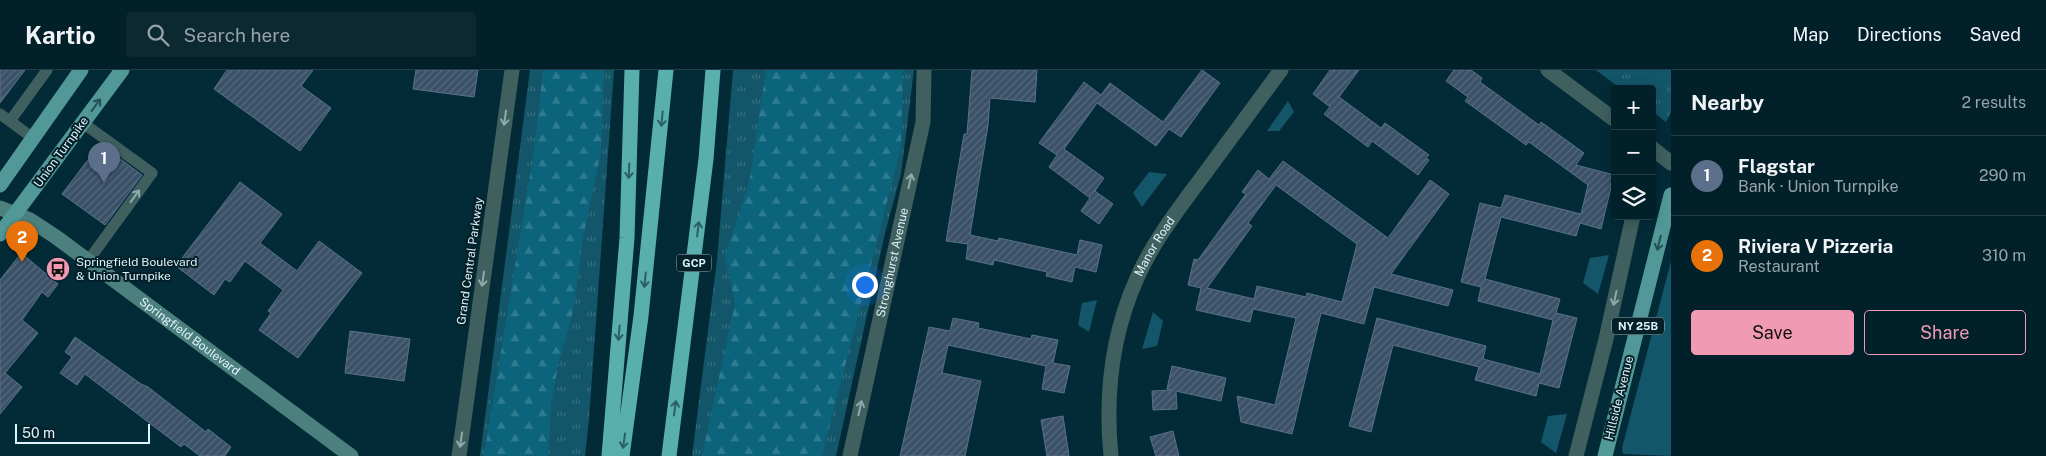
<!DOCTYPE html>
<meta charset="utf-8">
<style>
:root{--surface:#022029;--page:#0c2831;--text:#f1f3f6;--muted:#96a3a8;--line:#233e46;--accent:#f19ab3}
body{margin:0;font-family:"Public Sans",sans-serif;background:var(--page);color:var(--text)}
.controls{position:absolute;right:15px;top:15px;display:grid;overflow:hidden;border-radius:5px;box-shadow:0 2px 12px #0003}
.controls button{width:45px;height:45px;display:grid;place-items:center;padding:0;border:0;border-bottom:1px solid var(--line);background:var(--surface);color:var(--text);font:25px sans-serif}
.scale{position:absolute;left:15px;bottom:12px;width:135px;box-sizing:border-box;padding-left:5px;border:2px solid #def3fa;border-top:0;font-size:14px;line-height:18px;white-space:nowrap;color:#def3fa;-webkit-text-stroke:4px #042029;paint-order:stroke}
.you{position:absolute;left:864px;top:214px;width:18px;height:18px;margin:-12px;border:4px solid #fff;border-radius:50%;background:#1a73e8;box-shadow:0 0 0 8px #1a73e833}
.badge{display:grid;place-items:center;width:32px;height:32px;border-radius:50%;background:var(--accent);color:#fff;font-size:16px;font-weight:700}
.pin{position:absolute;translate:-50% -41px;filter:drop-shadow(0 1px 2px #0008)}
.pin::after{content:'';position:absolute;top:26px;width:18px;height:15px;background:inherit;clip-path:polygon(0 0,100% 0,50% 100%)}
.list{margin:0;padding:0;list-style:none}
h2{display:flex;justify-content:space-between;align-items:center;height:65px;margin:0;padding:0 20px;font-size:21px}
h2 small{font-size:16px;font-weight:400;color:var(--muted)}
.list li{display:grid;grid-template-columns:32px 1fr auto;gap:15px;align-items:center;box-sizing:border-box;height:80px;padding:0 20px;border-top:1px solid var(--line)}
.list b{display:block;font-size:19px;white-space:nowrap}
.list p{margin:0;font-size:16px;white-space:nowrap;color:var(--muted)}
.list em{font-size:16px;font-style:normal;color:var(--muted)}
.actions{display:flex;gap:10px;padding:15px 20px}
.actions a{flex:1;padding:11px 0;border:1px solid var(--accent);border-radius:5px;text-align:center;font-size:18px;color:var(--accent)}
.actions .main{background:var(--accent);color:#111}
.icon{flex:none;width:28px;height:28px;fill:none;stroke:currentColor;stroke-width:2;stroke-linecap:round;stroke-linejoin:round}
.map{position:relative;flex:none;width:1671px;height:386px;overflow:hidden}
header{display:flex;align-items:center;gap:30px;box-sizing:border-box;height:70px;padding:0 25px;background:var(--surface);border-bottom:1px solid var(--line)}
header strong{font-size:24px}
nav{display:flex;gap:28px;margin-inline-start:auto;font-size:18px}
.search{width:350px;height:45px;background:var(--page);display:flex;align-items:center;gap:12px;box-sizing:border-box;padding:0 18px;border-radius:5px;color:var(--muted);font-size:19px}
main{display:flex}
aside{flex:1;background:var(--surface)}
.map>svg:first-child{display:block}
</style>
<header>
<strong>Kartio</strong>
<div class="search"><svg class="icon" aria-label="search" viewBox="0 0 24 24"><circle cx="10" cy="10" r="6"/><path d="M15 15l6 6"/></svg>Search here</div>
<nav><a>Map</a><a>Directions</a><a>Saved</a></nav>
</header>
<main>
<div class="map">
<svg width="1671" height="386" viewBox="0 0 1671 386">
<defs>
<pattern id="grass-tufts" width="24" height="20" patternUnits="userSpaceOnUse" patternTransform="scale(1.25)"><rect width="24" height="20" fill="#135669"/><path d="M3 7l-1-3M5 7V3M7 7l1-3M15 17l-1-3M17 17v-4M19 17l1-3" fill="none" stroke="#356f7f"/></pattern>
<pattern id="forest-firs" width="22" height="20" patternUnits="userSpaceOnUse" patternTransform="scale(1.25)"><rect width="22" height="20" fill="#0c647c"/><path d="M5 1l3.5 6h-7zM16 11l3.5 6h-7z" fill="#2f7b90"/></pattern>
<pattern id="building-hatch" width="6" height="6" patternUnits="userSpaceOnUse" patternTransform="scale(1.25)"><rect width="6" height="6" fill="#3a5168"/><path d="M-1 1l2-2M0 6l6-6M5 7l2-2" fill="none" stroke="#566a7e"/></pattern>
</defs>
<rect width="100%" height="100%" fill="#032b37"/>
<!-- grass -->
<path fill="url(#grass-tufts)" d="M530,0H614L589,349L585,386H480Z
M733,0H914L901,104L885,163L836,386H692L717,190Z
M1596,0H1671V42L1666,52L1652,41V19H1621Z"/>
<!-- forest -->
<path fill="url(#forest-firs)" d="M543,0H604L601,81L583,168L573,242L558,295L551,334L548,386H484L535,74Z
M766,0H903L901,77L822,386H702L735,233L725,186L749,113Z"/>
<!-- garden -->
<path fill="#135669" d="M1627,0H1665L1654,20Z
M1288,31L1294,42L1279,61H1267Z
M1149,102L1167,104L1142,137L1133,123Z
M1609,185L1598,224L1583,213L1590,188Z
M1671,191V386L1623,384L1622,378Z
M1097,230L1089,262L1078,255L1082,233Z
M1153,242L1163,251L1157,276L1142,279Z
M1567,344L1556,383L1541,372L1548,346Z"/>
<!-- building -->
<path fill="url(#building-hatch)" stroke="#5a718a" fill-rule="evenodd" d="M0,0H25L0,33Z
M227,0H313L301,16L331,38L300,81L214,19Z
M416,0H478L474,27L413,19Z
M972,0H1037L1035,32L990,28L988,55L970,165L998,171L999,168L1077,185L1080,170L1102,175L1096,202L1075,197L1072,212L1046,206L1047,202L994,190L993,195L966,189L968,174L946,171L964,64H967Z
M1202,0L1220,13L1181,67L1169,59L1156,76L1097,33L1064,79L1104,108L1095,121L1113,134L1099,154L1081,141L1090,128L1049,97L1057,85L1039,73L1084,12L1101,25L1110,13L1163,52Z
M1330,0H1359L1339,27L1381,58L1385,53L1429,85L1426,88L1429,90L1418,105L1372,71L1368,77L1324,44L1330,37L1313,24Z
M1454,0H1471L1482,8L1480,12L1539,55L1541,52L1584,83L1576,95L1614,105L1601,159L1580,153L1576,166L1501,147L1485,209L1560,229L1556,243L1577,248L1559,318L1539,313L1536,326L1475,310L1479,297L1393,275L1371,362L1349,356L1377,248L1486,276L1483,289L1540,304L1553,250L1478,231L1481,217L1461,212L1480,133L1501,138L1505,125L1581,144L1588,115L1529,72L1526,75L1465,31L1468,27L1446,11Z
M100,74L142,105L105,155L62,124Z
M1283,91L1388,168L1430,110L1449,124L1391,204L1453,220L1448,236L1374,217L1364,254L1321,243L1292,364L1241,352L1237,326L1275,335L1296,248L1253,239L1250,252L1196,240L1201,218L1188,215L1194,189L1198,190L1246,124L1242,122L1258,100L1269,109ZM1276,115L1357,174L1342,232L1307,223L1306,227L1257,216L1254,229L1207,218L1252,156L1248,153Z
M240,112L282,144L260,173L297,201L319,171L362,203L298,288L259,260L271,243L268,241L283,220L245,191L230,212L225,209L214,225L176,196Z
M19,186L26,187L58,214L48,227L42,222L22,250L38,263L5,303L22,317L0,344V210Z
M953,248L979,253L978,258L1031,269L1032,265L1058,270L1053,293L1070,296L1064,323L1042,319L1046,296L948,275L942,303L981,311L965,386H900L929,257L950,261Z
M350,261L410,269L404,311L345,303Z
M75,267L141,314L148,317L206,362L208,359L231,377L225,386H200L184,374L181,377L85,304L77,315L60,303L72,287L65,282Z
M1172,296L1226,308L1221,331L1176,321L1177,339L1153,340L1152,321L1171,320L1167,319Z
M1063,346L1069,386H1047L1041,350Z
M1173,361L1179,386H1156L1150,367Z"/>
<g fill="none" stroke-linecap="round" stroke-linejoin="round">
<!-- service -->
<path stroke="#3f605f" stroke-width="11" d="M0,44L33,68
M10,51L47,0
M83,53L152,103L88,191"/>
<!-- minor -->
<g stroke="#3f605f" stroke-width="15">
<path d="M1548,0L1615,50"/>
<path d="M1652,78L1671,93"/>
<path d="M459,386L512,0"/>
<path id="s1" d="M850,386L923,52L924,0"/>
<path id="s2" d="M1111,386C1105,326 1112,264 1137,208C1153,172 1177,141 1200,110C1227,73 1254,37 1281,0"/>
<path d="M1576,386L1606,269L1633,146"/>
</g>
<!-- secondary -->
<path stroke="#4b807f" stroke-width="15" id="s3" d="M0,138L30,150L56,167L351,386"/>
<!-- primary -->
<path stroke="#529898" stroke-width="15" d="M0,115L81,0
M0,164L122,0
M1605,386L1671,125"/>
<!-- motorway -->
<path stroke="#59afae" stroke-width="15" d="M609,386L627,168L632,0
M622,386L641,246L666,0
M669,386L706,89L713,0"/>
</g>
<!-- one-way arrows -->
<defs><path id="oneway-shaft" d="M-6 0H5M1.5-3L5.5 0L1.5 3" fill="none" stroke-width="1.6" stroke-linecap="round" stroke-linejoin="round" transform="scale(1.25)"/></defs>
<g stroke="#235055">
<use href="#oneway-shaft" transform="translate(96 35) rotate(-54)"/>
<use href="#oneway-shaft" transform="translate(1659 173) rotate(104)"/>
</g>
<g stroke="#8eaaac">
<use href="#oneway-shaft" transform="translate(505 48) rotate(98)"/>
<use href="#oneway-shaft" transform="translate(910 111) rotate(-78)"/>
<use href="#oneway-shaft" transform="translate(135 126) rotate(-54)"/>
<use href="#oneway-shaft" transform="translate(483 209) rotate(98)"/>
<use href="#oneway-shaft" transform="translate(1615 228) rotate(102)"/>
<use href="#oneway-shaft" transform="translate(860 338) rotate(-78)"/>
<use href="#oneway-shaft" transform="translate(461 370) rotate(98)"/>
</g>
<g stroke="#2a6065">
<use href="#oneway-shaft" transform="translate(662 49) rotate(95)"/>
<use href="#oneway-shaft" transform="translate(629 101) rotate(92)"/>
<use href="#oneway-shaft" transform="translate(698 159) rotate(-83)"/>
<use href="#oneway-shaft" transform="translate(645 210) rotate(96)"/>
<use href="#oneway-shaft" transform="translate(619 263) rotate(95)"/>
<use href="#oneway-shaft" transform="translate(675 338) rotate(-82)"/>
<use href="#oneway-shaft" transform="translate(624 371) rotate(98)"/>
</g>
<!-- icons -->
<defs>
<g id="bus-disc" transform="scale(1.25)"><circle r="9.5" fill="#f19ab3" stroke="#042029"/><path d="M-5-6H5V4H4V6H2V4H-2V6H-4V4H-5ZM-3.5-4V0h7V-4ZM-3.5 1.2v1.5H-2V1.2ZM2 1.2v1.5H3.5V1.2Z" fill="#111"/></g>
</defs>
<g fill-rule="evenodd">
<use href="#bus-disc" x="58" y="199"/>
</g>
<g text-anchor="middle" dominant-baseline="central" stroke-width="4" stroke-linejoin="round" paint-order="stroke">
<!-- shield labels -->
<g fill="#042029" stroke="#9db4bb" stroke-width="1">
<rect x="676.5" y="184.5" width="35" height="17" rx="4"/>
<rect x="1612" y="247.5" width="52" height="17" rx="4"/>
</g>
<g font-size="11" font-weight="bold" fill="#def3fa">
<text x="694" y="193">GCP</text>
<text x="1638" y="256">NY 25B</text>
</g>
<!-- street labels -->
<g font-size="12" fill="#def3fa" stroke="#042029">
<text transform="translate(61 82) rotate(-54)">Union Turnpike</text>
<text stroke="none"><textPath href="#s2" startOffset="218">Manor Road</textPath></text>
<text transform="translate(470 191) rotate(-82)">Grand Central Parkway</text>
<text stroke="none"><textPath href="#s1" startOffset="198">Stronghurst Avenue</textPath></text>
<text stroke="none"><textPath href="#s3" startOffset="230">Springfield Boulevard</textPath></text>
<text transform="translate(1619 328) rotate(-76)">Hillside Avenue</text>
</g>
<!-- poi labels -->
<g font-size="12" fill="#def3fa" stroke="#042029" text-anchor="start">
<text x="76" y="192">Springfield Boulevard<tspan x="76" dy="14">&amp; Union Turnpike</tspan></text>
</g>
</g>
</svg>
<div class="controls">
<button>+</button>
<button>−</button>
<button><svg class="icon" aria-label="layers" viewBox="0 0 24 24"><path d="M12 4l9 5-9 5-9-5zM3 14l9 5 9-5"/></svg></button>
</div>
<div class="scale">50 m</div>
<div class="you"></div>
<div class="pin badge" style="left:104px;top:113px;background:#5c6f8a">1</div>
<div class="pin badge" style="left:22px;top:192px;background:#e8710a">2</div>
</div>
<aside>
<h2>Nearby<small>2 results</small></h2>
<ul class="list">
<li><span class="badge" style="background:#5c6f8a">1</span><div><b>Flagstar</b><p>Bank · Union Turnpike</p></div><em>290 m</em></li>
<li><span class="badge" style="background:#e8710a">2</span><div><b>Riviera V Pizzeria</b><p>Restaurant</p></div><em>310 m</em></li>
</ul>
<div class="actions"><a class="main">Save</a><a>Share</a></div>
</aside>
</main>
